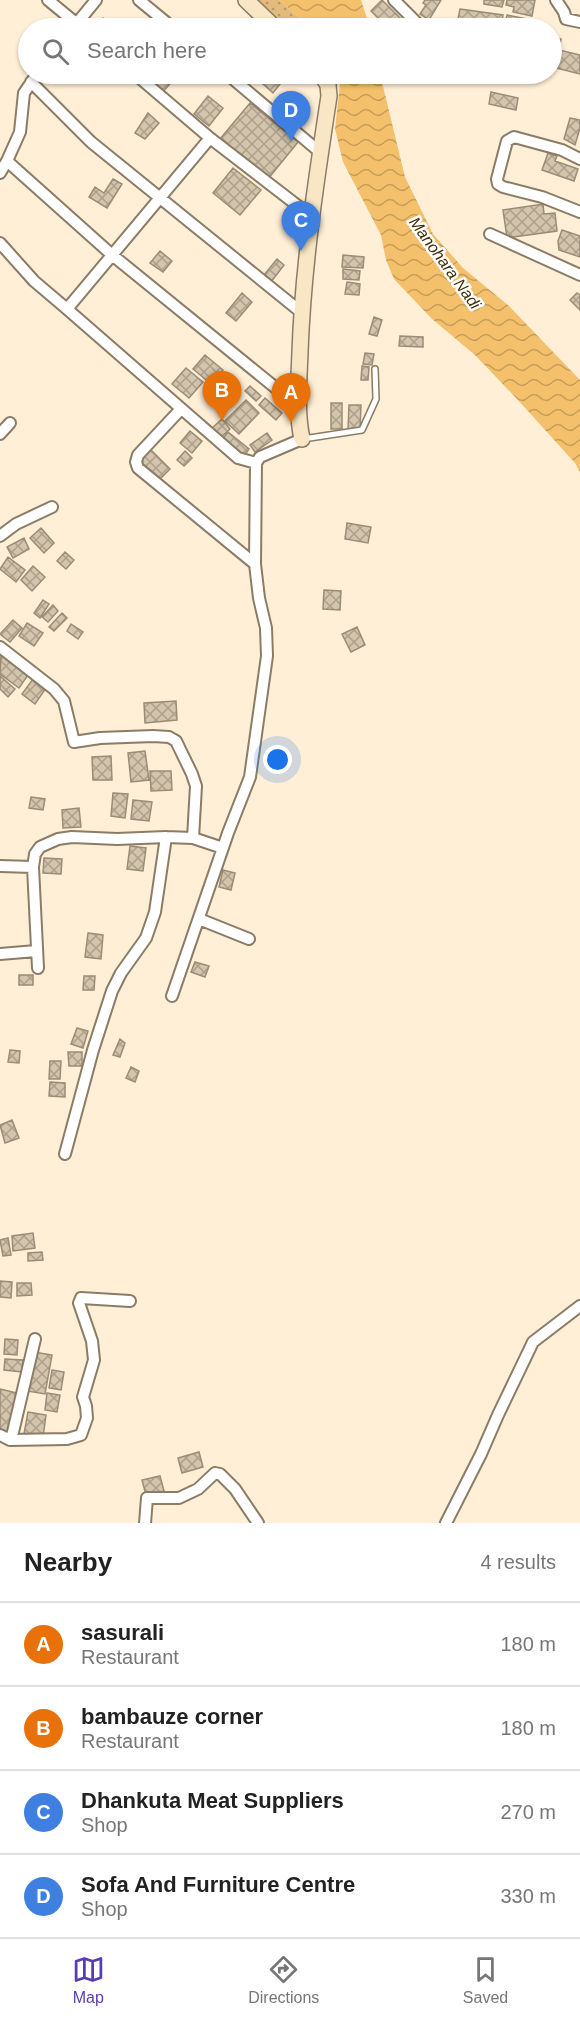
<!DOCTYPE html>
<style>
:root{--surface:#fff;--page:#f6f6f6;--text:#222;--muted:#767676;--line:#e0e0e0;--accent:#593bb4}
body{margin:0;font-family:Arial,sans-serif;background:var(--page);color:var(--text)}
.you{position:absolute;left:278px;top:760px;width:21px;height:21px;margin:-15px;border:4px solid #fff;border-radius:50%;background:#1a73e8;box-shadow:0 0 0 9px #1a73e833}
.badge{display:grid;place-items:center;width:39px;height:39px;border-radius:50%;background:var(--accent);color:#fff;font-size:20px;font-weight:700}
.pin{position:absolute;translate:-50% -50px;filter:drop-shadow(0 2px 3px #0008)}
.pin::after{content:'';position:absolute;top:32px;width:21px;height:18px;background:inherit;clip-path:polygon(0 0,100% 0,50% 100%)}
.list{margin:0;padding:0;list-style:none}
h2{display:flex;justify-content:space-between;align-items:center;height:78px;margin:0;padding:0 24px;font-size:26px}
h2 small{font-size:20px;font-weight:400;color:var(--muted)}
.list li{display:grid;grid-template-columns:39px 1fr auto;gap:18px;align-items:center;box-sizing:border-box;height:84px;padding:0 24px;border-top:2px solid var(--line)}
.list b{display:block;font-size:22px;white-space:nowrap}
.list p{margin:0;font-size:20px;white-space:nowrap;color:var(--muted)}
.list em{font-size:20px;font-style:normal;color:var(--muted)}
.icon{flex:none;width:33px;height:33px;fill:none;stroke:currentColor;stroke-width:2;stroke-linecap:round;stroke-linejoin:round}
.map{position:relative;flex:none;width:580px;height:1523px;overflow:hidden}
.search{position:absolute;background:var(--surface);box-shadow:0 2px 4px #0004;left:18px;right:18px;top:18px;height:66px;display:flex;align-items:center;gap:15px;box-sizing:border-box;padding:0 21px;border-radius:33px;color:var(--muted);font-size:22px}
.sheet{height:414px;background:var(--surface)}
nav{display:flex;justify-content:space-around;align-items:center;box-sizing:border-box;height:84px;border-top:2px solid var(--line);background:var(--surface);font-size:16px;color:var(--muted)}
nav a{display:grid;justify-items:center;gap:3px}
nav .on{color:var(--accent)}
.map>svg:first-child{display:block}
</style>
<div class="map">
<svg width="580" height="1523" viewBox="0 0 580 1523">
<defs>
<pattern id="grass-dots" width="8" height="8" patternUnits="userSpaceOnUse" patternTransform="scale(1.5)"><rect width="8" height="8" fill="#e2bb7d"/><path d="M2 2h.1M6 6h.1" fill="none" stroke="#b89967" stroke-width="1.8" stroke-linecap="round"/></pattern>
<pattern id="water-waves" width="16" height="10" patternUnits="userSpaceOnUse" patternTransform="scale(1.5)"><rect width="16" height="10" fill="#f4c06b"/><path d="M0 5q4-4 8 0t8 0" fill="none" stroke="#c79d58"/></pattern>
<pattern id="building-cross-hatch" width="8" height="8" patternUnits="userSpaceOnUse" patternTransform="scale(1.5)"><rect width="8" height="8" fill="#d3c4ac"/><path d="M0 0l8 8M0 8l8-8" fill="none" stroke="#aca08c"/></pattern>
</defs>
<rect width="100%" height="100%" fill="#ffefd7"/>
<!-- grass -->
<path fill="url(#grass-dots)" d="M255,0H279L311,28H286Z"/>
<!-- water -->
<path fill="url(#water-waves)" d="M279,0H361L370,28H311Z
M341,74H380L405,177L433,234L463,268L509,306L580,380V472L575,463L517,399L475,355L432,319L394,279L386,260L381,235L343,162L335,129Z"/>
<!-- building -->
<path fill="url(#building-cross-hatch)" stroke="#9b8c77" stroke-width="1.5" d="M382,0L410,28H388L371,11Z
M425,0H441L429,20L420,14L426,5L423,3Z
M484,0H504L502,7L484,4Z
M507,0H535L532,16L513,12L514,7L506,5Z
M460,9L503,15L501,28H456Z
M507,15L533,20L532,28H504Z
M103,18L116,28H95Z
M552,37L561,39L559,50L580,55V74L552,67Z
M162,74H171L175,78L162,93L152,84Z
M257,74H278L284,79L273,93L254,76Z
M491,92L518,98L516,110L489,104Z
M208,96L223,108L209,126L194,114Z
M250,103L298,142L268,179L220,139Z
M148,113L159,123L145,139L135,133Z
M570,118L580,120V128L575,145L564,139Z
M548,153L557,156L555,161L578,169L574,181L542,170Z
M233,168L261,190L240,215L213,193Z
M113,179L122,184L107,208L89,197L95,187L104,193Z
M543,204L544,214L555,213L557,231L507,238L503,210Z
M562,230L580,236V257L559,250L558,241Z
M160,251L172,261L163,272L150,263Z
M343,255L364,257L363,268L342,267Z
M277,259L284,265L271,282L263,276Z
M343,269L360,271L359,280L343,279Z
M347,282L360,284L359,295L345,294Z
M242,293L252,302L236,321L226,313Z
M577,293L580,295V310L570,300Z
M374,317L382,320L377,336L369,334Z
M400,336L423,337V347L399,346Z
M365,353L374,354L372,365L363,364Z
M205,355L223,370L211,384L193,369Z
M362,366L369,367L368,380H361Z
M186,368L203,382L189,398L172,384Z
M250,386L261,396L256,401L245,391Z
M265,398L282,413L276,420L259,405Z
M246,400L259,413L239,434L225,421Z
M331,403H342V429H331Z
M349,405H361L360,429H348Z
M222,419L230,429L220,438L211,429Z
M190,431L202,441L192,453L180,443Z
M228,432L249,449L243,458L221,441Z
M267,433L272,440L255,452L250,445Z
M150,449L170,469L158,481L137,461Z
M185,451L192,458L184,466L177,460Z
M347,523L371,527L368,543L345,539Z
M41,528L54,543L44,553L30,538Z
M24,538L29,549L13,558L7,547Z
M65,552L74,560L66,569L57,561Z
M8,557L25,570L16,582L0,569Z
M33,566L45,577L32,591L21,580Z
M324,590L341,591L340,610L323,609Z
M43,600L49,604L40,618L34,613Z
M53,605L58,611L48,622L42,617Z
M62,613L67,618L54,631L49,627Z
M13,620L22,628L10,642L0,634Z
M27,623L43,633L34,646L19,636Z
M71,624L83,632L78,639L67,631Z
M357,627L365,645L351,652L342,634Z
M1,655L28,675L19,688L0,674Z
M0,676L15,689L8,697L0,689Z
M33,679L46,688L35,704L22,694Z
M176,701L177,720L145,723L144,703Z
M145,751L149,780L131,782L128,753Z
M111,756L112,780H93L92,757Z
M150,771H171L172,790L151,791Z
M113,793L128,794L125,818L111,816Z
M31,797L45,799L43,810L29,808Z
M133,800L152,802L149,821L131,819Z
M79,808L81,827L63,828L62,810Z
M130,846L146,848L143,871L127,869Z
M44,858L62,859L61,874L43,873Z
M223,870L235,873L231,890L219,887Z
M88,933L103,935L101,959L85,957Z
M195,962L209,966L205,977L191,972Z
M19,975H33V985H19Z
M84,976H95L94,990H83Z
M77,1028L88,1031L83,1048L71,1044Z
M120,1039L125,1043L120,1057L113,1055Z
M10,1050L20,1051L19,1063L8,1062Z
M68,1052H82V1066H69Z
M50,1061H61L60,1079H49Z
M131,1067L139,1071L135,1082L126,1078Z
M50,1082L65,1083V1097L49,1096Z
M12,1120L19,1138L5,1143L0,1125Z
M33,1233L35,1248L13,1251L12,1236Z
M8,1238L11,1255L3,1256L0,1240Z
M42,1252L43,1260L28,1261V1253Z
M0,1281L12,1282L11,1298L0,1297Z
M17,1283H31L32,1295L17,1296Z
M5,1339L18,1340L17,1355L4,1354Z
M34,1352L52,1355L45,1394L27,1391Z
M5,1359L23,1360L22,1372L4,1370Z
M52,1370L64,1372L61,1390L49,1388Z
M0,1389L17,1393L9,1433L0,1431Z
M47,1393L60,1395L57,1412L45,1410Z
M28,1412L46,1415L43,1437L24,1434Z
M199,1452L203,1467L182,1473L178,1458Z
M160,1476L164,1491L146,1495L142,1480Z"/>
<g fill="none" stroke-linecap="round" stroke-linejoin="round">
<!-- lane casing -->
<g stroke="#8a7c66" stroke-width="8">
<path id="lane" d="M303,439L362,430L376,399L375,369"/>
</g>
<!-- street casing -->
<g stroke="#8a7c66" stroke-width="14">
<path id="street" d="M48,0L82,28
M139,0L173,28
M394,0L422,28
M556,0L564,12L566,19L580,22
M73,28L96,0
M37,74L24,93L20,132L7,161L111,254L298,406
M135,74L210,138L311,216
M227,74L321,153
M31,82L91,142L301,312
M210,138L67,309L238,458L256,463
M580,159L562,150L514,137L507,141L497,179L498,184L503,187L542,197L580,212
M0,173L7,161
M490,234L580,275
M0,243L34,281L67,309
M180,410L138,455L136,462L138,468L255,564
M0,434L10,423
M0,536L16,524L52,507
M0,647L54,689L64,701L74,742L100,738L153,736L169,737L176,741L192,774L196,786L193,838
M0,866L33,867L35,854L40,847L58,839L72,837L117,839L166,837L193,838L223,848
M33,867L38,968
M199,919L249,939
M0,954L36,951
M172,996L228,833L250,777L267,656L266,628L259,598L255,564L256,463L260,457L302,439
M65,1154L93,1050L112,991L121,973L146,938L155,912L166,837
M0,1435L10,1440L13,1432L35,1339
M10,1440L67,1439L81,1435L87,1418L86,1406L83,1397L94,1360L92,1341L79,1303L81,1298L130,1301
M145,1523L147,1498H179L198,1489L215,1473L220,1474L235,1489L258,1523
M446,1523L481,1454L498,1415L533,1342L580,1306"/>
</g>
<!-- secondary casing -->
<g stroke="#8a7c66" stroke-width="18">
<path id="secondary" d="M246,0L275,28
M302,439C296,411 299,381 300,352C303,266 316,181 329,96L328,85L321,74"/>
</g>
<!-- lane -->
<use href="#lane" stroke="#fff" stroke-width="5"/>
<!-- street -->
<use href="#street" stroke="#fff" stroke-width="10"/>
<!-- secondary -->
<use href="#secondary" stroke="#f8e6c4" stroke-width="15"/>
</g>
<g text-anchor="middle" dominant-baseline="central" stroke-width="5" stroke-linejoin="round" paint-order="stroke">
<!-- water labels -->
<g font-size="16" font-style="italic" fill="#422e07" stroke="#fff">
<text transform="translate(445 263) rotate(54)">Manohara Nadi</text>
</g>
</g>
</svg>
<div class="you"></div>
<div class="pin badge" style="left:291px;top:423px;background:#e8710a">A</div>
<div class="pin badge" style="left:222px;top:421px;background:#e8710a">B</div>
<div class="pin badge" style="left:301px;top:251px;background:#3f7fe0">C</div>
<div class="pin badge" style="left:291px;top:141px;background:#3f7fe0">D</div>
<div class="search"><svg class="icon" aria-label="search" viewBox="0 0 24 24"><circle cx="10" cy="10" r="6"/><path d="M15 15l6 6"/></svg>Search here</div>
</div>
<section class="sheet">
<h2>Nearby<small>4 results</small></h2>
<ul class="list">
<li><span class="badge" style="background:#e8710a">A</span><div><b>sasurali</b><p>Restaurant</p></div><em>180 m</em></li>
<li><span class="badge" style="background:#e8710a">B</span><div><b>bambauze corner</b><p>Restaurant</p></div><em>180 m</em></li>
<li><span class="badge" style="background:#3f7fe0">C</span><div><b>Dhankuta Meat Suppliers</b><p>Shop</p></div><em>270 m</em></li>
<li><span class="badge" style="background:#3f7fe0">D</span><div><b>Sofa And Furniture Centre</b><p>Shop</p></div><em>330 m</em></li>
</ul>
</section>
<nav>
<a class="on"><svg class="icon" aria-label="map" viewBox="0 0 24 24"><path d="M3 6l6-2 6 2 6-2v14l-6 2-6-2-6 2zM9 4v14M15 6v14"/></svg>Map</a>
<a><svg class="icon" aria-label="directions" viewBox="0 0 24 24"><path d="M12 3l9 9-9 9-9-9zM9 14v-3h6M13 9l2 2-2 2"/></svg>Directions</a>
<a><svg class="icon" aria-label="saved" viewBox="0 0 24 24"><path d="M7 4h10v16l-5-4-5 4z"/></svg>Saved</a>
</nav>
